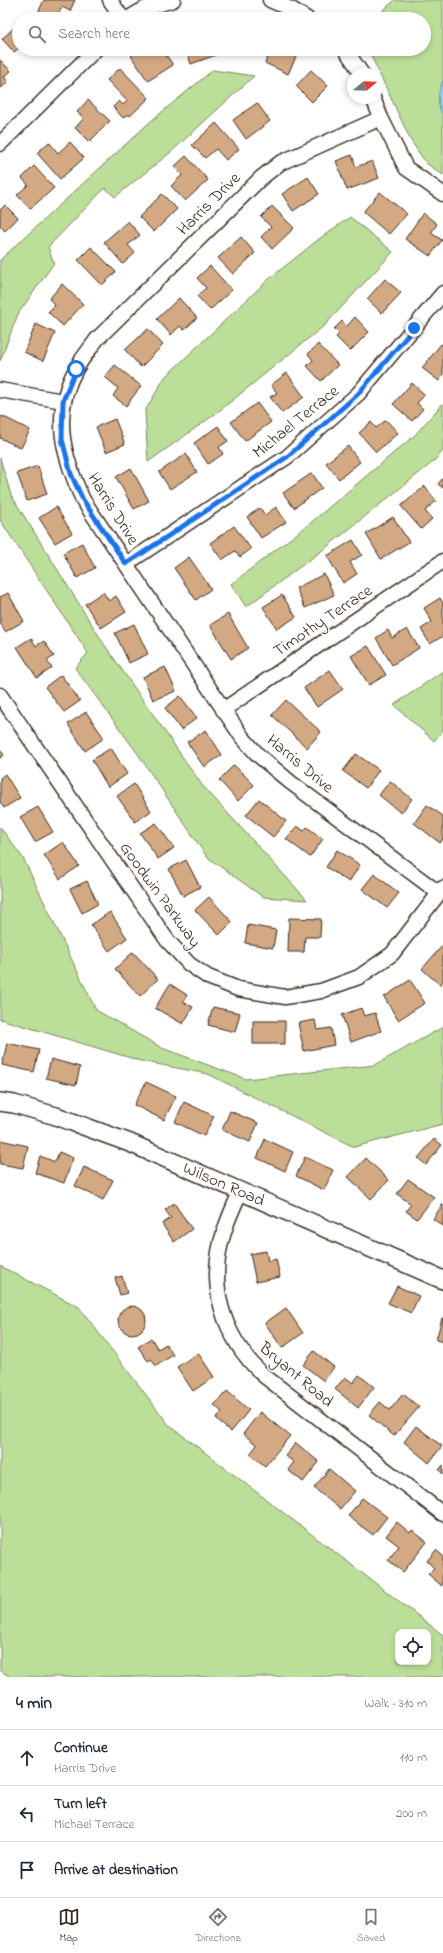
<!DOCTYPE html>
<meta charset="utf-8">
<style>
:root{--surface:#fff;--page:#f6f6f7;--text:#1f2937;--muted:#747a83;--line:#e0e1e3;--accent:#3b2a1e}
body{margin:0;font-family:"Indie Flower",sans-serif;background:var(--page);color:var(--text)}
.controls{position:absolute;right:12px;bottom:12px;display:grid;overflow:hidden;border-radius:8px;box-shadow:0 2px 6px #0003}
.controls button{width:36px;height:36px;display:grid;place-items:center;padding:0;border:0;border-bottom:1px solid var(--line);background:var(--surface);color:var(--text);font:20px sans-serif}
.compass{position:absolute;left:347px;top:68px;width:36px;height:36px;border-radius:50%;background:var(--surface);box-shadow:0 2px 6px #0003;rotate:71deg}
.stop{position:absolute;width:12px;height:12px;margin:-9px;border:3px solid #1a73e8;border-radius:50%;background:#fff}
.stop.end{background:#1a73e8;border-color:#fff;box-shadow:0 1px 4px #0008}
.list{margin:0;padding:0;list-style:none}
h2{display:flex;justify-content:space-between;align-items:center;height:52px;margin:0;padding:0 16px;font-size:17px}
h2 small{font-size:13px;font-weight:400;color:var(--muted)}
.list li{display:grid;grid-template-columns:26px 1fr auto;gap:12px;align-items:center;box-sizing:border-box;height:56px;padding:0 16px;border-top:1px solid var(--line)}
.list b{display:block;font-size:15px;white-space:nowrap}
.list p{margin:0;font-size:13px;white-space:nowrap;color:var(--muted)}
.list em{font-size:13px;font-style:normal;color:var(--muted)}
.icon{flex:none;width:22px;height:22px;fill:none;stroke:currentColor;stroke-width:2;stroke-linecap:round;stroke-linejoin:round}
.map{position:relative;flex:none;width:443px;height:1677px;overflow:hidden}
.search{position:absolute;background:var(--surface);box-shadow:0 2px 6px #0003;left:12px;right:12px;top:12px;height:44px;display:flex;align-items:center;gap:10px;box-sizing:border-box;padding:0 14px;border-radius:22px;color:var(--muted);font-size:15px}
.sheet{height:220px;background:var(--surface)}
nav{display:flex;justify-content:space-around;align-items:center;box-sizing:border-box;height:56px;border-top:1px solid var(--line);background:var(--surface);font-size:11px;color:var(--muted)}
nav a{display:grid;justify-items:center;gap:2px}
nav .on{color:var(--accent)}
.map>svg:first-child{display:block}
</style>
<div class="map">
<svg width="443" height="1677" viewBox="0 0 443 1677">
<rect width="100%" height="100%" fill="#fff"/>
<filter id="ink" filterUnits="userSpaceOnUse"><feTurbulence type="fractalNoise" baseFrequency=".025" numOctaves="2"/><feDisplacementMap in="SourceGraphic" scale="8" xChannelSelector="R" yChannelSelector="G"/><feConvolveMatrix kernelMatrix="1 2 1 2 8 2 1 2 1" color-interpolation-filters="sRGB"/></filter>
<g filter="url(#ink)">
<!-- green -->
<path fill="#bbdf99" stroke="#7b845c" fill-rule="evenodd" d="M395,0H443V175L426,163L411,141L368,49H424V19H373Z
M213,70L254,76L171,152L115,197L105,188L48,247L54,263L18,314L0,361V260L151,121Z
M350,217L393,252L325,325L218,412L148,462L145,411L165,377L269,279L319,239Z
M443,403V451L433,462L328,546L246,607L231,584L308,525L415,435Z
M0,458L11,495L104,644L202,785L307,900L263,897L207,857L138,754L75,668L88,653L0,520Z
M443,671V730L434,741L394,705Z
M0,827L23,858L96,1010L162,1048L246,1079L375,1065L443,1027V1124L354,1147L208,1074L141,1061L0,1019Z
M0,1266L79,1307L169,1425L443,1635V1677H11L0,1671ZM398,1632H428V1662H398Z"/>
<!-- water -->
<path fill="#8ed7ef" stroke="#6d929b" d="M443,81V116C437,107 437,90 443,81Z"/>
<!-- building -->
<path fill="#d3a984" stroke="#3b2a1e" d="M44,0H75L70,11L62,7L56,19H46L37,15Z
M19,23V48L14,52L2,39Z
M33,49H42L37,54Z
M141,49H162L173,65L148,81L131,56Z
M186,49H214L216,55L191,64Z
M271,49H277L296,57L288,74L265,63Z
M0,60L11,71L4,77L8,82L0,89Z
M120,68L149,98L130,116L128,114L123,118L113,107L119,101L123,105L127,101L107,80Z
M311,70L328,86L312,102L296,86Z
M88,100L110,121L89,142L75,128L84,118L77,112Z
M257,103L270,121L246,139L233,120Z
M216,123L239,149L226,160L216,149L205,158L192,145Z
M49,142L58,153L70,142L84,158L60,179L37,153Z
M352,155L356,167L372,161L379,178L347,190L336,161Z
M186,156L208,180L185,201L171,186L182,175L174,167Z
M34,166L54,188L30,209L17,195L28,185L22,178Z
M308,177L319,194L293,211L282,194Z
M380,192L407,214L389,234L363,212Z
M162,194L177,209L154,232L139,217Z
M5,205L18,218L5,231L1,227L0,228V210Z
M272,206L294,228L272,249L261,237L271,227L261,217Z
M423,213L437,224L431,233L442,240L430,256L405,239Z
M128,221L140,235L128,245L135,253L123,264L104,242Z
M241,237L255,253L233,274L218,258Z
M91,247L116,272L102,285L78,260Z
M210,266L232,290L210,310L197,296L206,288L197,278Z
M385,279L401,293L382,313L367,299Z
M62,284L83,304L63,326L48,312L55,305L49,299Z
M179,298L197,318L184,330L180,326L171,335L157,319Z
M355,317L369,332L350,351L336,337L339,334L334,329L342,321L347,326Z
M36,324L55,333L43,361L24,352Z
M148,329L163,345L141,367L125,350Z
M318,344L338,365L321,381L307,366L313,360L308,354Z
M441,344L443,346V375L439,381L422,368Z
M115,365L141,386L126,406L113,396L118,388L105,377Z
M287,373L304,397L282,413L270,397L277,393L271,385Z
M412,383L425,395L417,403L423,409L412,421L393,404Z
M257,403L271,422L245,441L231,422Z
M2,416L30,430L21,448L0,438V419Z
M115,419L125,444L106,452L96,427Z
M386,420L398,433L376,452L359,433L371,422L376,428Z
M218,426L228,441L219,447L223,454L208,464L194,443Z
M348,446L360,462L339,479L326,463Z
M186,454L197,472L170,489L159,472Z
M38,466L47,494L27,501L17,473Z
M131,468L149,501L134,509L116,477Z
M312,473L322,488L294,508L283,493Z
M443,478V488L438,484Z
M425,486L436,501L425,511L432,519L421,529L401,506Z
M56,507L72,533L55,543L39,518Z
M276,507L286,522L261,538L247,517L260,508L265,515Z
M393,517L409,542L381,559L366,534Z
M234,526L251,549L240,557L235,551L222,560L210,543Z
M353,540L362,555L350,562L357,574L343,583L327,556Z
M82,543L95,568L77,578L63,553Z
M189,557L211,589L196,600L174,568Z
M324,574L334,595L305,608L296,588Z
M103,592L109,601L116,596L126,612L101,628L85,604Z
M8,593L24,621L5,632L0,622V597Z
M282,595L296,617L277,629L263,607Z
M440,598L443,603V636L430,644L421,629L432,622L424,608Z
M228,614L248,648L231,659L210,625Z
M134,624L148,654L129,663L115,633Z
M407,629L419,648L392,665L376,638L388,630L392,638Z
M31,638L36,646L44,641L54,656L47,661L52,668L37,678L17,647Z
M368,646L386,675L369,685L351,656Z
M165,667L176,691L153,700L143,677Z
M330,670L343,689L317,707L304,688Z
M61,675L80,701L64,712L45,687Z
M180,696L197,718L181,730L165,708Z
M286,700L321,732L307,748L272,715Z
M86,712L104,738L85,751L68,724Z
M206,730L222,755L204,767L187,742Z
M111,748L127,774L108,787L92,760Z
M0,749L4,755L0,758Z
M356,754L379,770L366,788L343,771Z
M234,765L254,785L238,801L219,780Z
M5,774L20,798L4,808L0,802V778Z
M390,781L412,799L401,813L379,795Z
M134,784L151,811L135,822L117,796Z
M259,799L286,821L273,837L246,815Z
M427,805L443,816V839L440,843L414,823Z
M38,807L53,832L35,842L20,817Z
M156,823L174,848L158,859L140,833Z
M297,826L304,831L307,827L323,839L310,857L286,839Z
M63,842L79,866L60,879L44,855Z
M337,850L360,865L349,882L326,867Z
M186,860L200,887L183,896L169,869Z
M374,874L399,893L387,908L362,889Z
M87,881L98,904L82,913L70,889Z
M209,897L232,922L219,935L195,910Z
M110,912L127,938L109,951L91,925Z
M289,918L321,919L320,937H305L304,952H288Z
M248,925L276,930L273,948L245,943Z
M443,945V981L440,985L422,969Z
M133,952L158,979L140,996L115,969Z
M410,980L425,1003L398,1020L384,997Z
M170,984L187,995L183,1002L193,1007L183,1024L155,1008Z
M213,1007L240,1013L235,1032L208,1025Z
M361,1008L364,1016L375,1013L381,1031L351,1042L342,1015Z
M315,1020L317,1030L331,1028L334,1045L304,1051L298,1023Z
M253,1021H285V1044H253Z
M7,1043L39,1050L34,1072L2,1065Z
M51,1059L80,1067L76,1085L46,1078Z
M146,1082L176,1096L164,1120L134,1105Z
M184,1102L214,1116L204,1136L175,1122Z
M230,1111L258,1123L250,1142L222,1130Z
M265,1139L293,1152L285,1171L257,1158Z
M434,1139L442,1145L426,1165L418,1158Z
M0,1140L28,1146L23,1168L0,1164Z
M59,1152L73,1158L64,1183L35,1173L40,1156L55,1162Z
M305,1157L333,1170L324,1190L296,1176Z
M366,1158L389,1180L371,1199L348,1177Z
M84,1167L113,1180L103,1200L75,1186Z
M408,1179L434,1197L417,1219L406,1211L411,1204L397,1194Z
M174,1203L192,1229L174,1242L162,1224L171,1218L165,1210Z
M442,1205H443V1226L433,1219Z
M266,1251L268,1261L276,1259L280,1277L256,1282L250,1254Z
M122,1276L127,1293L120,1295L115,1278Z
M397,1286L419,1296L411,1313L388,1303Z
M118 1320a14 14 0 1 1 28 0a14 14 0 1 1-28 0Z
M286,1308L303,1333L282,1348L265,1323Z
M442,1318H443V1342L436,1340Z
M151,1338L158,1349L166,1344L173,1355L156,1366L151,1359L148,1361L138,1347Z
M314,1351L334,1367L324,1381L303,1365Z
M198,1353L214,1377L193,1391L177,1367Z
M359,1375L374,1387L358,1408L335,1389L345,1377L353,1383Z
M227,1391L249,1410L231,1432L216,1419L222,1412L214,1405Z
M403,1394L419,1407L394,1436L369,1415L380,1402L390,1410Z
M260,1412L290,1436L265,1466L250,1454L257,1445L243,1434Z
M416,1426L442,1446L429,1463L404,1442Z
M296,1443L319,1462L303,1482L288,1470L294,1462L285,1456Z
M443,1465V1474L439,1470Z
M329,1469L355,1491L340,1509L314,1488Z
M362,1498L387,1517L373,1535L348,1516Z
M397,1522L410,1533L412,1530L427,1542L403,1572L388,1560L399,1546L386,1536Z
M436,1550L443,1556L442,1586L428,1574L434,1568L427,1561Z"/>
<g fill="none" stroke-linecap="round" stroke-linejoin="round">
<!-- minor casing -->
<g stroke="#3b2a1e" stroke-width="17">
<path id="minor" d="M110,0L123,19
M270,0L293,10L307,19
M127,19L144,9L173,0
M345,49L362,74
M373,98L381,118L406,168L443,194
M381,118L280,163L261,178L97,339C90,349 82,358 76,369C51,414 63,456 83,500L242,737L258,755L290,782L439,893
M0,144L96,49
M0,390L63,401
M126,564L287,457L358,394L443,293
M0,695L167,940L189,964L208,977L238,989L285,997L321,991L359,977L392,954L443,888
M223,710L443,561
M240,1192C235,1204 229,1216 225,1229C206,1283 222,1336 263,1375L443,1514"/>
</g>
<!-- tertiary casing -->
<g stroke="#3b2a1e" stroke-width="20">
<g id="tertiary">
<path id="s1" d="M0,1102L14,1104L56,1116L130,1143L443,1280"/>
</g>
</g>
<!-- minor -->
<use href="#minor" stroke="#fff" stroke-width="14"/>
<!-- tertiary -->
<use href="#tertiary" stroke="#fff" stroke-width="17"/>
</g>
</g>
<g fill="none" stroke-linecap="round" stroke-linejoin="round" filter="url(#ink)">
<!-- route -->
<path stroke="#1a73e8" stroke-width="5" d="M76,369L63,401L62,439L71,474L83,500L126,564L287,457L358,394L414,328"/>
</g>
<g text-anchor="middle" dominant-baseline="central" stroke-width="3" stroke-linejoin="round" paint-order="stroke">
<!-- street labels -->
<g font-size="17" fill="#3b2a1e" stroke="#fff">
<text transform="translate(209 204) rotate(-45)">Harris Drive</text>
<text transform="translate(296 422) rotate(-39)">Michael Terrace</text>
<text transform="translate(113 509) rotate(58)">Harris Drive</text>
<text transform="translate(323 621) rotate(-34)">Timothy Terrace</text>
<text transform="translate(300 764) rotate(40)">Harris Drive</text>
<text transform="translate(160 895) rotate(54)">Goodwin Parkway</text>
<text stroke="none"><textPath href="#s1" startOffset="239">Wilson Road</textPath></text>
<text transform="translate(296 1375) rotate(40)">Bryant Road</text>
</g>
</g>
</svg>
<div class="controls">
<button><svg class="icon" aria-label="locate" viewBox="0 0 24 24"><circle cx="12" cy="12" r="6"/><path d="M12 2v4M12 18v4M2 12h4M18 12h4"/></svg></button>
</div>
<svg class="compass" viewBox="-18 -18 36 36"><path d="M0-13l5 13h-10z" fill="#e53935"/><path d="M0 13l5-13h-10z" fill="#747a83"/></svg>
<div class="stop" style="left:76px;top:369px"></div>
<div class="stop end" style="left:414px;top:328px"></div>
<div class="search"><svg class="icon" aria-label="search" viewBox="0 0 24 24"><circle cx="10" cy="10" r="6"/><path d="M15 15l6 6"/></svg>Search here</div>
</div>
<section class="sheet">
<h2>4 min<small>Walk · 310 m</small></h2>
<ul class="list">
<li><svg class="icon" aria-label="ahead" viewBox="0 0 24 24"><path d="M12 20V5M6 11l6-6 6 6"/></svg><div><b>Continue</b><p>Harris Drive</p></div><em>110 m</em></li>
<li><svg class="icon" aria-label="left" viewBox="0 0 24 24"><path d="M17 20v-9H6M10 6l-5 5 5 5"/></svg><div><b>Turn left</b><p>Michael Terrace</p></div><em>200 m</em></li>
<li><svg class="icon" aria-label="arrive" viewBox="0 0 24 24"><path d="M6 21V4h12l-3 4 3 4H6"/></svg><div><b>Arrive at destination</b></div></li>
</ul>
</section>
<nav>
<a class="on"><svg class="icon" aria-label="map" viewBox="0 0 24 24"><path d="M3 6l6-2 6 2 6-2v14l-6 2-6-2-6 2zM9 4v14M15 6v14"/></svg>Map</a>
<a><svg class="icon" aria-label="directions" viewBox="0 0 24 24"><path d="M12 3l9 9-9 9-9-9zM9 14v-3h6M13 9l2 2-2 2"/></svg>Directions</a>
<a><svg class="icon" aria-label="saved" viewBox="0 0 24 24"><path d="M7 4h10v16l-5-4-5 4z"/></svg>Saved</a>
</nav>
